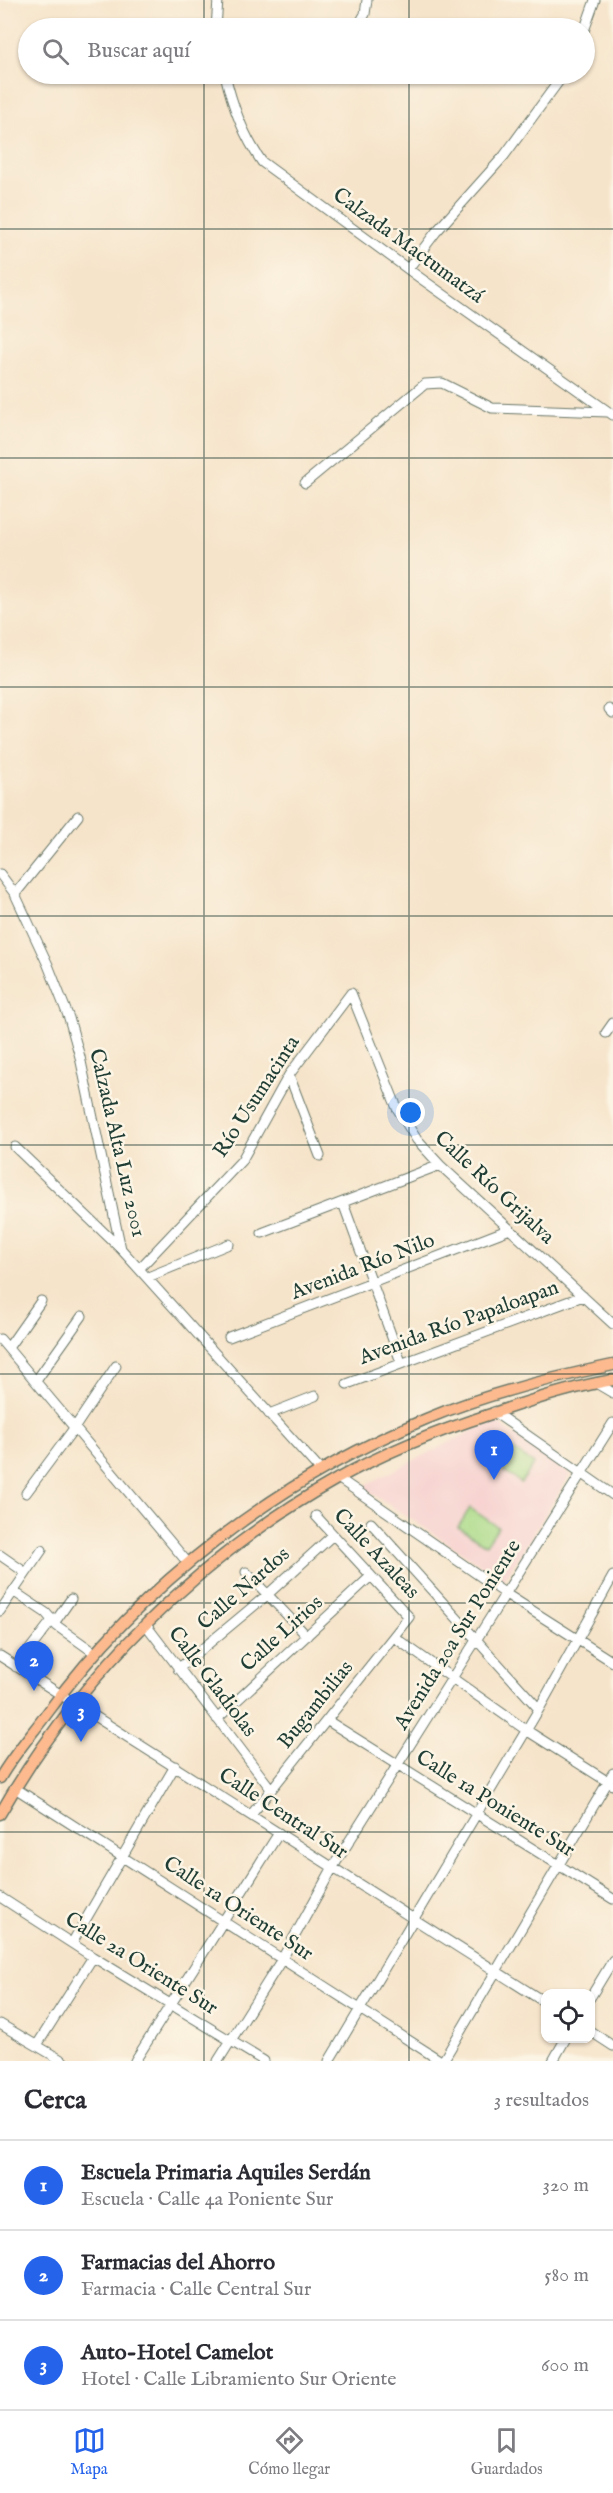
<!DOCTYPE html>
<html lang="es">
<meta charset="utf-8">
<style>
:root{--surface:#fff;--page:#f2f2f3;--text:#2b2b33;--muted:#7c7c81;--line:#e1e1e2;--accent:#2563eb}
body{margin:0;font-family:"IM FELL English",serif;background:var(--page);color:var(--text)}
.controls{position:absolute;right:18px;bottom:18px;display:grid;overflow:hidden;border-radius:12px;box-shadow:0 2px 4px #0004}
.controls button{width:54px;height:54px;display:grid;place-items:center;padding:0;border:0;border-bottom:2px solid var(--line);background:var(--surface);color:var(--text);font:30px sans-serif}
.you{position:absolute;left:411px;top:1113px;width:21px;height:21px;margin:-15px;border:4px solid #fff;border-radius:50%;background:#1a73e8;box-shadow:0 0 0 9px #1a73e833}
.badge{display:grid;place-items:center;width:39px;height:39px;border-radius:50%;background:var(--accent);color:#fff;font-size:20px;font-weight:700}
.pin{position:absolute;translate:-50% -50px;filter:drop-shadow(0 2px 3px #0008)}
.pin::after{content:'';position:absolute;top:32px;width:21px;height:18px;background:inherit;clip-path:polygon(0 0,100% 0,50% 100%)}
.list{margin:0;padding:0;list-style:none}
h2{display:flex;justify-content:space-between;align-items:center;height:78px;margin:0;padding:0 24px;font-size:26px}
h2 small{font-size:20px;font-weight:400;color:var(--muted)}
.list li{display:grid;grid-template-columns:39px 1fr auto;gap:18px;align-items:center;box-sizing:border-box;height:90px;padding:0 24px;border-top:2px solid var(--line)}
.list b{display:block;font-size:22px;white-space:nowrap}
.list p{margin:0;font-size:20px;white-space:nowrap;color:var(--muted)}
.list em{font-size:20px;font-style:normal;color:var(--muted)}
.icon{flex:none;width:33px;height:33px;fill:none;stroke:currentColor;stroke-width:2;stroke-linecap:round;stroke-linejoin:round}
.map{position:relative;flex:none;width:613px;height:2061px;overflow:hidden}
.search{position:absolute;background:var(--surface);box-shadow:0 2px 4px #0004;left:18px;right:18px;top:18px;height:66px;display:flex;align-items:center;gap:15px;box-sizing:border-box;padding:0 21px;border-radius:33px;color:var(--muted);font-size:22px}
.sheet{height:348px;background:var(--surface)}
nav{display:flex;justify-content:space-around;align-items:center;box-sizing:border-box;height:84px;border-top:2px solid var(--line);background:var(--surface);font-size:16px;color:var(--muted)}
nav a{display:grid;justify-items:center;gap:3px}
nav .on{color:var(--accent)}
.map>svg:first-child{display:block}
</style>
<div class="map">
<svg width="613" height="2061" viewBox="0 0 613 2061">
<rect width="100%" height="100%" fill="#fcf5e5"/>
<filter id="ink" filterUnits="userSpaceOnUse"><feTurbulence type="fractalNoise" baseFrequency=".0167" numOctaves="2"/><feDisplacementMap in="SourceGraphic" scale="12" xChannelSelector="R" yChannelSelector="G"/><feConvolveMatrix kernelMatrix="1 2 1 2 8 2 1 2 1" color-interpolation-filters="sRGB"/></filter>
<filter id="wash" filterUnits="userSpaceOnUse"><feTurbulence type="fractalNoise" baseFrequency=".008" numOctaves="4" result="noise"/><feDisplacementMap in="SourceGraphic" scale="24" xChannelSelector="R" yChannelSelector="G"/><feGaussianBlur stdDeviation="1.35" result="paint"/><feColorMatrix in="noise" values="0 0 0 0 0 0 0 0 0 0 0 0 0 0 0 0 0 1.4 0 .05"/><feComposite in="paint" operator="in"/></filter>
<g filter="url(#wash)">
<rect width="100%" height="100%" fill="#f6e4ca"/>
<!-- built -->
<path fill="#f7d0cf" d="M493,1420L571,1474L504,1580L362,1487Z"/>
<!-- green -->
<path fill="#aada88" stroke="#648c5e" stroke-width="1.5" d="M502,1442L534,1464L521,1483L489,1461Z
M470,1508L498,1527L486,1545L458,1527Z"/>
</g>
<g filter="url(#ink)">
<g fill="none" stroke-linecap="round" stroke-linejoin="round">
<!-- minor casing -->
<g stroke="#6a7768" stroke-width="11">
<path id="minor" d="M216,28L218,0
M357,28L365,14L367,0
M584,31L595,0
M225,74C232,105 243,135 262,162L416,275L613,415
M408,269L436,232L504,156L564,74
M305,483L425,384L442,383L492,408L608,412
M609,709L613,713
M0,874L15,894L48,965L69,1018L80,1057L121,1249L320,1470
M15,894L78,816
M351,993L397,1108L417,1140L440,1165L613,1324
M606,1033L613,1023
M289,1075L320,1156
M15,1147L121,1249
M343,1203L401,1362
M262,1233L440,1165
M139,1269L242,1160L289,1075L351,993
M148,1277L229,1244
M229,1337L510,1229
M0,1339L188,1563
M8,1348L41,1301
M36,1381L82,1316
M596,1383L613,1393
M347,1384L583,1296
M494,1412L613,1495
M269,1414L315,1396
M338,1478L506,1594L613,1662
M26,1493L75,1427L116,1366
M371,1523L539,1709
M0,1555L26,1573
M246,1572L307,1636
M13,1591L46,1613L57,1626L95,1653
M0,1611L42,1550
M146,1625L271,1789
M394,1637L526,1730L613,1785
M0,1656L546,2003
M16,1667L53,1619H57L71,1599
M178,1669L267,1595L333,1535
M217,1719L371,1576
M328,1721L613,1899
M15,1788L441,2061
M251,1815L409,1617L316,1516
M0,1897L93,1957L264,2061
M72,1943L175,1766
M590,1998L613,1960
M0,2024L63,2061
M590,2031L613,2046
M37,2045L93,1957
M135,2061L279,1833
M218,2061L282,1959L333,1867L613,1423
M329,2061L539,1709L613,1576
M443,2061L613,1773
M553,2061L566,2038"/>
</g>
<!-- major casing -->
<g stroke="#6a7768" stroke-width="13">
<path id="major" d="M0,1778C13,1755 32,1734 48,1712C141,1584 280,1479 426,1419C486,1394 550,1378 613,1365
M0,1814C79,1676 198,1557 337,1479C385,1452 438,1431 491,1414C531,1400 571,1387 613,1380"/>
</g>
<!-- minor -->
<use href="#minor" stroke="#fff" stroke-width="9"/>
<!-- major -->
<use href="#major" stroke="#fcba8e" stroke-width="10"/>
</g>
</g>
<!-- grid -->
<path fill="none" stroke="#1f3d34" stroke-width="1.5" stroke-opacity="0.55" d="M204,0V28M409,0V28M204,74V2061M409,74V2061M0,229H613M0,458H613M0,687H613M0,916H613M0,1145H613M0,1374H613M0,1603H613M0,1832H613"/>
<g text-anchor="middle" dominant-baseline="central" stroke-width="5" stroke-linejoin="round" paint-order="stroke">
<!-- street labels -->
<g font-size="21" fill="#1f3d34" stroke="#fcf5e5">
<text transform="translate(408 246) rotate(36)">Calzada Mactumatzá</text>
<text transform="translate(257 1097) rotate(-57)">Río Usumacinta</text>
<text transform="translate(117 1143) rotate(77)">Calzada Alta Luz 2001</text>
<text transform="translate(494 1188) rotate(43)">Calle Río Grijalva</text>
<text transform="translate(363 1267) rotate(-21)">Avenida Río Nilo</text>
<text transform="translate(459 1323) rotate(-20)">Avenida Río Papaloapan</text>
<text transform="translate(376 1554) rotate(47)">Calle Azaleas</text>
<text transform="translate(244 1589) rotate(-41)">Calle Nardos</text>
<text transform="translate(282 1634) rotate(-42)">Calle Lirios</text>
<text transform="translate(458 1635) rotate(-58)">Avenida 20a Sur Poniente</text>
<text transform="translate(212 1682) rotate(53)">Calle Gladiolas</text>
<text transform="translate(316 1705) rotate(-51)">Bugambilias</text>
<text transform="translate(495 1804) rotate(32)">Calle 1a Poniente Sur</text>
<text transform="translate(283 1814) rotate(33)">Calle Central Sur</text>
<text transform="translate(238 1909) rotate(33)">Calle 1a Oriente Sur</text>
<text transform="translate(141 1964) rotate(32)">Calle 2a Oriente Sur</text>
</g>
</g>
</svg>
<div class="controls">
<button><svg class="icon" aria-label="locate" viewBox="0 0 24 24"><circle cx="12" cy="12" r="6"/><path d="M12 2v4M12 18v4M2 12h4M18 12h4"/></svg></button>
</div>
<div class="you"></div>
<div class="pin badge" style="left:494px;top:1480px">1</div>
<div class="pin badge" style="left:34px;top:1691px">2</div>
<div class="pin badge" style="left:81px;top:1742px">3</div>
<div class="search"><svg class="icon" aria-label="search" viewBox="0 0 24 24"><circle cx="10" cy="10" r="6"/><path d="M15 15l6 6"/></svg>Buscar aquí</div>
</div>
<section class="sheet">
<h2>Cerca<small>3 resultados</small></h2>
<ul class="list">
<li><span class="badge">1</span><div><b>Escuela Primaria Aquiles Serdán</b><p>Escuela · Calle 4a Poniente Sur</p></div><em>320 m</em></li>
<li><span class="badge">2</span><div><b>Farmacias del Ahorro</b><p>Farmacia · Calle Central Sur</p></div><em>580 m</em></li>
<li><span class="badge">3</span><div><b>Auto-Hotel Camelot</b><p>Hotel · Calle Libramiento Sur Oriente</p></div><em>600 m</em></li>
</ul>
</section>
<nav>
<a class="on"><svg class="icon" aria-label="map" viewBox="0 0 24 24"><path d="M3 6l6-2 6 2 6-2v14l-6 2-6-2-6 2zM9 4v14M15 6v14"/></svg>Mapa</a>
<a><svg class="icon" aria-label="directions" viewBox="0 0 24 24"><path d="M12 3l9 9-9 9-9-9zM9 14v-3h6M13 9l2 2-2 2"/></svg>Cómo llegar</a>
<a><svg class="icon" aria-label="saved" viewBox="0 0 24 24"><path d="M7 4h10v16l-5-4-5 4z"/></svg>Guardados</a>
</nav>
